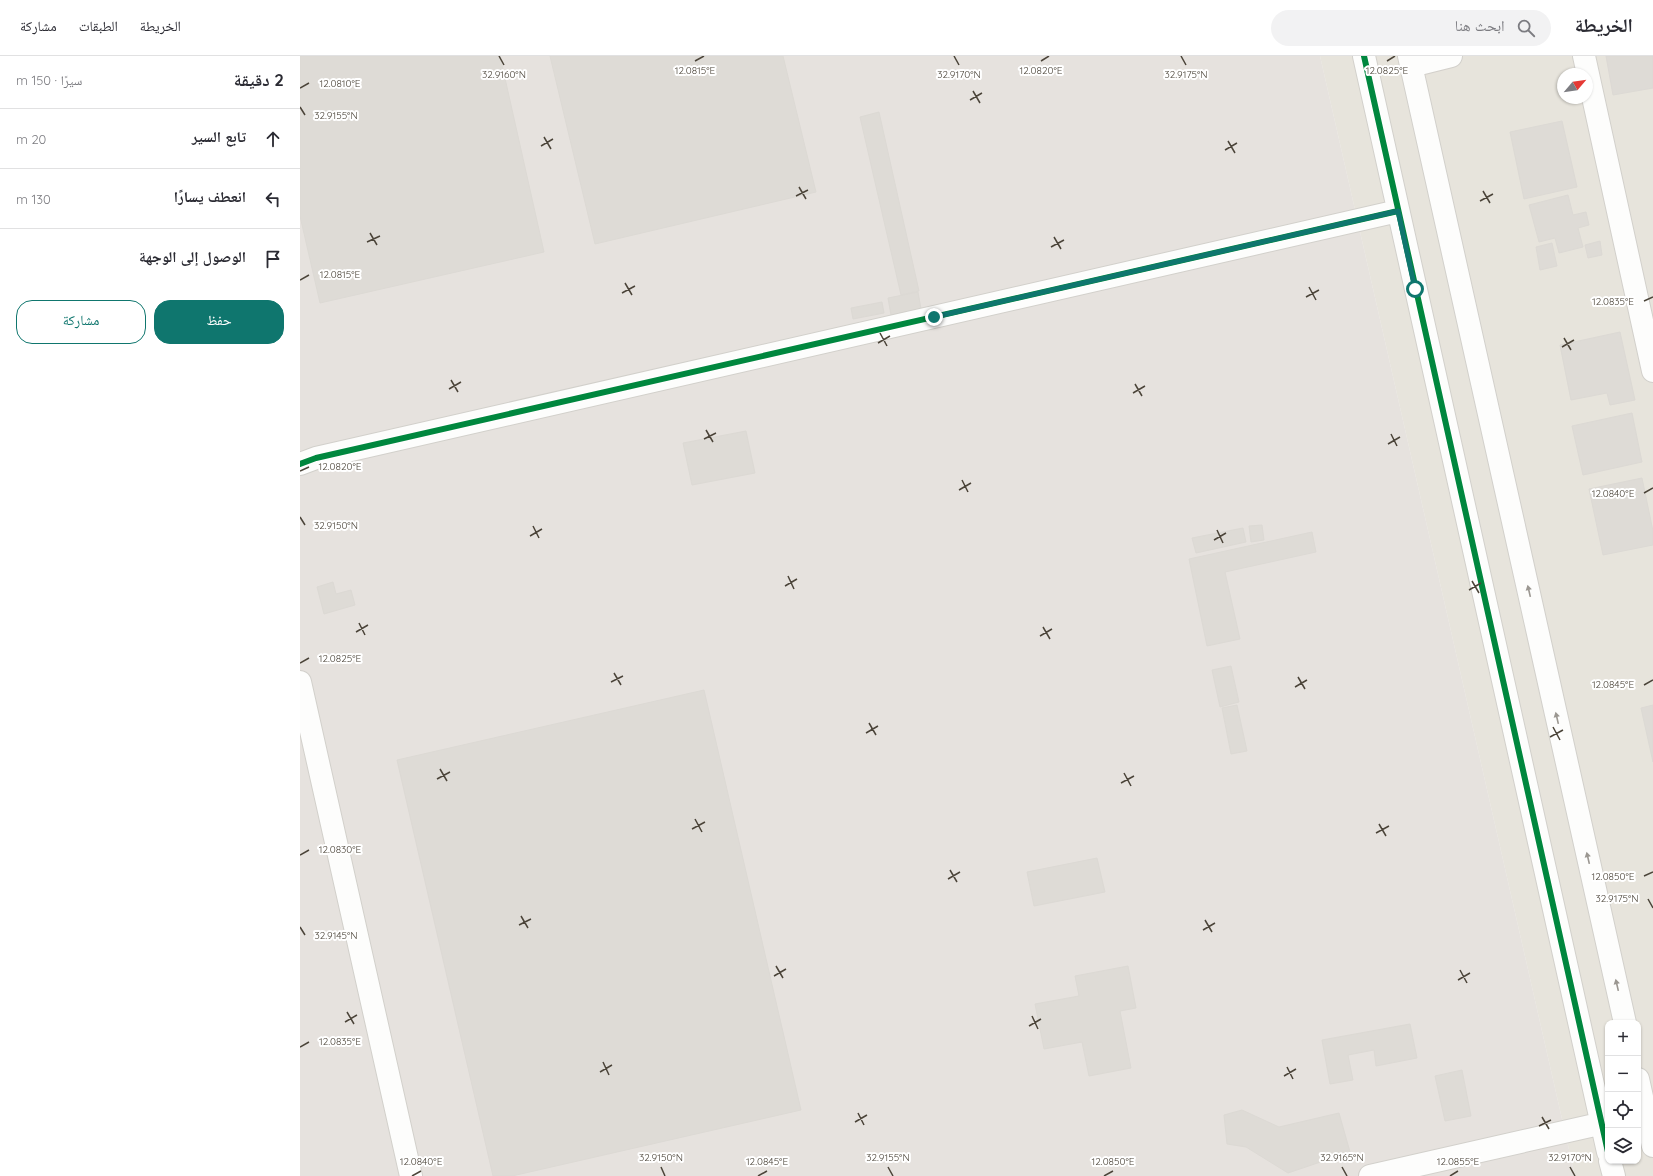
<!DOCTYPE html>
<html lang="ar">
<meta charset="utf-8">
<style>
:root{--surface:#fff;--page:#f2f2f3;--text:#2b2b33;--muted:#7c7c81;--line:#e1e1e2;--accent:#0f766e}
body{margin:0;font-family:Quicksand,"Noto Naskh Arabic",sans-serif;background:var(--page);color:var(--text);direction:rtl}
.controls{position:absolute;right:12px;bottom:12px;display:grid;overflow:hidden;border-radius:8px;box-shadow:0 1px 3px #0004}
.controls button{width:36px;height:36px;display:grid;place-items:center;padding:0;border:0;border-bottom:1px solid var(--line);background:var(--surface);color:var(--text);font:20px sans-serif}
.compass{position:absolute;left:1257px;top:12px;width:36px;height:36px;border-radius:50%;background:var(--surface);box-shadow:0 1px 3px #0004;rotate:61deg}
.stop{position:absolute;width:12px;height:12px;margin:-9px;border:3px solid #0f766e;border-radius:50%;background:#fff}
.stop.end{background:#0f766e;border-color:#fff;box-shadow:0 1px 4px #0008}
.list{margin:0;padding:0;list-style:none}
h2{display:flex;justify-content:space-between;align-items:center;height:52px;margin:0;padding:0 16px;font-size:17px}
h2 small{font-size:13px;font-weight:400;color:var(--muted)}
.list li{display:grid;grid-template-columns:26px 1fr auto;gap:12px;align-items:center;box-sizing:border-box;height:60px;padding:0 16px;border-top:1px solid var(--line)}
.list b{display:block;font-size:15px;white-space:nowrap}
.list em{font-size:13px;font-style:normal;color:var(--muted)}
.actions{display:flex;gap:8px;padding:12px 16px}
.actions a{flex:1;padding:9px 0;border:1px solid var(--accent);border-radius:16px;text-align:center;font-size:14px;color:var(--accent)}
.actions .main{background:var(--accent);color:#fff}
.icon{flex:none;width:22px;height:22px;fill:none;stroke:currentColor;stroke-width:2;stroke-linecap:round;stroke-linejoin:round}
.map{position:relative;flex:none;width:1353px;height:1120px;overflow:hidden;direction:ltr}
header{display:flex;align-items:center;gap:24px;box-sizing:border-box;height:56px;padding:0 20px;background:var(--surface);border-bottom:1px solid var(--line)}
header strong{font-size:19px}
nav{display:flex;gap:22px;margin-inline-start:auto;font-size:14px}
.search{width:280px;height:36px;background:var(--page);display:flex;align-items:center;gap:10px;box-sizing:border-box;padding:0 14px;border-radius:22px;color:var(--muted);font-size:15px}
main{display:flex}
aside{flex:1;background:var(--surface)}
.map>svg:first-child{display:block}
</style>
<header>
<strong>الخريطة</strong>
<div class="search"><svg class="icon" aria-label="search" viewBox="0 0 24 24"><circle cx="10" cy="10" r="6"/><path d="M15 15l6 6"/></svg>ابحث هنا</div>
<nav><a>الخريطة</a><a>الطبقات</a><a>مشاركة</a></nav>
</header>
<main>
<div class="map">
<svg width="1353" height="1120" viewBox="0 0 1353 1120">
<rect width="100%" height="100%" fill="#f4f2ee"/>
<!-- residential -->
<path fill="#e7e4dc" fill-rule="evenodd" d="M1020,0H1353V1120H1275ZM1263,18H1287V42H1263ZM1308,967H1338V1105H1308Z"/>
<!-- industrial -->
<path fill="#e6e2de" d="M0,0H1020L1275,1120H0Z"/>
<!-- building -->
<path fill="#dedbd6" stroke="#dcd9d4" d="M0,0H200L244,196L20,247L0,160Z
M250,0H483L516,136L295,188Z
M1306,0H1353V32L1313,39Z
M579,56L619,235L601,239L560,61Z
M1262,65L1277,131L1224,143L1210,76Z
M1268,139L1273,159L1286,156L1289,169L1278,172L1283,191L1259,197L1255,182L1239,186L1229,149Z
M1300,185L1302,199L1288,202L1285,189Z
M1252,187L1257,210L1240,214L1236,191Z
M618,236L621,253L591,259L588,242Z
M582,246L584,257L553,263L551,252Z
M1320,276L1335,344L1310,349L1307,337L1271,344L1260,289Z
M1332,357L1342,406L1283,419L1272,370Z
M446,375L455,417L392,429L383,387Z
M1342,422L1353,475V489L1303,499L1289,433Z
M962,469L964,484L951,486L949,470Z
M943,472L946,486L896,497L892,482Z
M1012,476L1016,496L925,516L940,583L907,590L889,503Z
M33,526L36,538L51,534L55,549L24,558L17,531Z
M931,610L939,646L920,651L912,614Z
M404,634L501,1054L212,1120H193L97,704Z
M937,649L947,695L931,698L922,652Z
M1353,649V706L1341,652Z
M797,802L805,836L734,850L727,816Z
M828,910L836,952L820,955L831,1012L789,1020L782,986L744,993L735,948L779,940L775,920Z
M1110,968L1117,1002L1076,1010L1074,994L1048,999L1053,1024L1030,1028L1022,984Z
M1162,1014L1171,1060L1145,1065L1135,1020Z
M942,1054L979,1071L1039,1057L1050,1096L988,1117L946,1091L927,1088L924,1059Z"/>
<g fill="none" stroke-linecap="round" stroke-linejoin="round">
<!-- minor casing -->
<g stroke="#d2d0cb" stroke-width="24">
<path id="minor" d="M1064,0L1308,1096
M1109,0L1325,967
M1284,0L1353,315
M1111,10L1151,0
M0,408L16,402L1098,155
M0,626L111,1120
M1338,1023L1353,1090
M1310,1105L1314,1120
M1070,1120L1308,1066"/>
</g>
<!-- minor -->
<use href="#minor" stroke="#fdfdfc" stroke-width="22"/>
<!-- cycleway casing -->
<g stroke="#fff" stroke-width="8">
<path id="cycleway" d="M1064,0L1308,1096
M0,408L16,402L1098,155"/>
</g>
<!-- cycleway -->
<use href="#cycleway" stroke="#00873e" stroke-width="6"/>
</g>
<!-- one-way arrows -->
<defs><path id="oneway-solid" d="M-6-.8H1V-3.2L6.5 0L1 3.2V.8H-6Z"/></defs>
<g fill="#9b9791">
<use href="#oneway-solid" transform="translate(1229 535) rotate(-103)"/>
<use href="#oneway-solid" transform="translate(1257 662) rotate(-103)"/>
<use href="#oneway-solid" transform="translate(1288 802) rotate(-103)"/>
<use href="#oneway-solid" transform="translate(1317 929) rotate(-103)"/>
</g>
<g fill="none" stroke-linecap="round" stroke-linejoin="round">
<!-- route -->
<path stroke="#0f766e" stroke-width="5" d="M634,261L1098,155L1115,233"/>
</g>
<!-- ticks -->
<path fill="none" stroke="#4b4439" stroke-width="1.5" d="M199,0L204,9M654,0L659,9M881,0L886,9M395,5L404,0M741,5L749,0M1087,5L1095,0M0,32L9,27M673,35L680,47M670,44L682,37M0,51L5,59M244,81L251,93M928,85L935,97M241,90L253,83M925,94L937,87M499,131L506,143M1183,135L1190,147M496,140L508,134M1180,145L1193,138M70,177L77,189M754,181L761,193M67,186L80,180M751,191L764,184M0,224L9,219M325,227L332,239M1009,231L1016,244M322,237L335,230M1006,241L1019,234M1344,245L1353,241M580,277L587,290M1264,282L1271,294M578,287L590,280M1262,291L1274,284M151,324L158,336M835,328L842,340M149,333L161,326M833,337L845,330M406,374L413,386M1091,378L1097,390M404,383L416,377M1088,388L1100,381M0,415L9,411M662,424L668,436M659,434L671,427M1344,437L1353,432M0,461L5,469M233,470L239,482M917,474L923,487M230,480L242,473M914,484L926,477M488,520L494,533M1172,525L1179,537M485,530L497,523M1169,534L1181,527M59,567L65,579M743,571L750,583M56,576L68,569M740,580L752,573M0,607L9,602M314,617L321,629M998,621L1005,633M311,626L323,620M1344,629L1353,624M995,631L1007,624M569,667L576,679M1253,671L1260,684M566,677L578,670M1250,681L1263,674M140,713L147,725M824,717L831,730M137,723L150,716M821,727L834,720M395,763L402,776M1079,768L1086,780M392,773L405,766M1076,777L1089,770M0,799L9,794M650,814L657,826M1344,820L1353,816M648,823L660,816M1348,843L1353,852M221,860L228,872M905,864L912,876M219,869L231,863M0,871L5,879M903,874L915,867M476,910L483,922M1160,914L1167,927M474,920L486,913M1158,924L1170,917M47,956L54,968M732,960L738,973M45,966L57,959M729,970L741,963M0,991L9,986M303,1006L309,1019M987,1011L993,1023M300,1016L312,1009M984,1020L996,1013M558,1057L564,1069M1242,1061L1249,1073M555,1066L567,1059M1239,1070L1251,1064M361,1111L365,1120M588,1111L593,1120M1042,1111L1047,1120M1270,1111L1275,1120M112,1120L121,1115M458,1120L467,1115M804,1120L813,1115M1150,1120L1158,1115"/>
<g font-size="10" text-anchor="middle" fill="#4b4439" stroke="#fff" stroke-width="4" stroke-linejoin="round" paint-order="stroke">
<text x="395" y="18">12.0815°E</text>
<text x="741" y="18">12.0820°E</text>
<text x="1087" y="18">12.0825°E</text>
<text x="204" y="22">32.9160°N</text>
<text x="659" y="22">32.9170°N</text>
<text x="886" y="22">32.9175°N</text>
<text x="40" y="31">12.0810°E</text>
<text x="36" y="63">32.9155°N</text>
<text x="40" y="222">12.0815°E</text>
<text x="1313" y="249">12.0835°E</text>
<text x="40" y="414">12.0820°E</text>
<text x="1313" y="441">12.0840°E</text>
<text x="36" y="473">32.9150°N</text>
<text x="40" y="606">12.0825°E</text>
<text x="1313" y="632">12.0845°E</text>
<text x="40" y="797">12.0830°E</text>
<text x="1313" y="824">12.0850°E</text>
<text x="1317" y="846">32.9175°N</text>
<text x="36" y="883">32.9145°N</text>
<text x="40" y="989">12.0835°E</text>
<text x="361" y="1105">32.9150°N</text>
<text x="588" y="1105">32.9155°N</text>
<text x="1042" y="1105">32.9165°N</text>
<text x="1270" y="1105">32.9170°N</text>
<text x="121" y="1109">12.0840°E</text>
<text x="467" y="1109">12.0845°E</text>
<text x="813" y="1109">12.0850°E</text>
<text x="1158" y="1109">12.0855°E</text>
</g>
</svg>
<div class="controls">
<button>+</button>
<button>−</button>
<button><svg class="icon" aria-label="locate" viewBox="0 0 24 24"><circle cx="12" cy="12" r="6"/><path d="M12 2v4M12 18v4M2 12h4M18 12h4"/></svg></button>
<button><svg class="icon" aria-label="layers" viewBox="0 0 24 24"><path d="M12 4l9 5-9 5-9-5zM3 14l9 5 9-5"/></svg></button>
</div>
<svg class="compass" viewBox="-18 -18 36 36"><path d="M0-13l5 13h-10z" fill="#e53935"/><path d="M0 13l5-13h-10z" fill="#7c7c81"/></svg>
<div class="stop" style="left:1115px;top:233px"></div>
<div class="stop end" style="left:634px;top:261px"></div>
</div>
<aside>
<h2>2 دقيقة<small>سيرًا · 150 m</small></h2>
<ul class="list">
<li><svg class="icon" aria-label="ahead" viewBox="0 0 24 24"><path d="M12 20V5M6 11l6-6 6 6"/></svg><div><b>تابع السير</b></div><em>20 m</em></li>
<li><svg class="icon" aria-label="left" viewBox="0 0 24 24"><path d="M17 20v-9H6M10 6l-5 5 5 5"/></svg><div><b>انعطف يسارًا</b></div><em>130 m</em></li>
<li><svg class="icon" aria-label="arrive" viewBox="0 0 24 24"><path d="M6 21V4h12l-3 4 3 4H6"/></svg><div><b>الوصول إلى الوجهة</b></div></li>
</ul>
<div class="actions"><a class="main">حفظ</a><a>مشاركة</a></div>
</aside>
</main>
